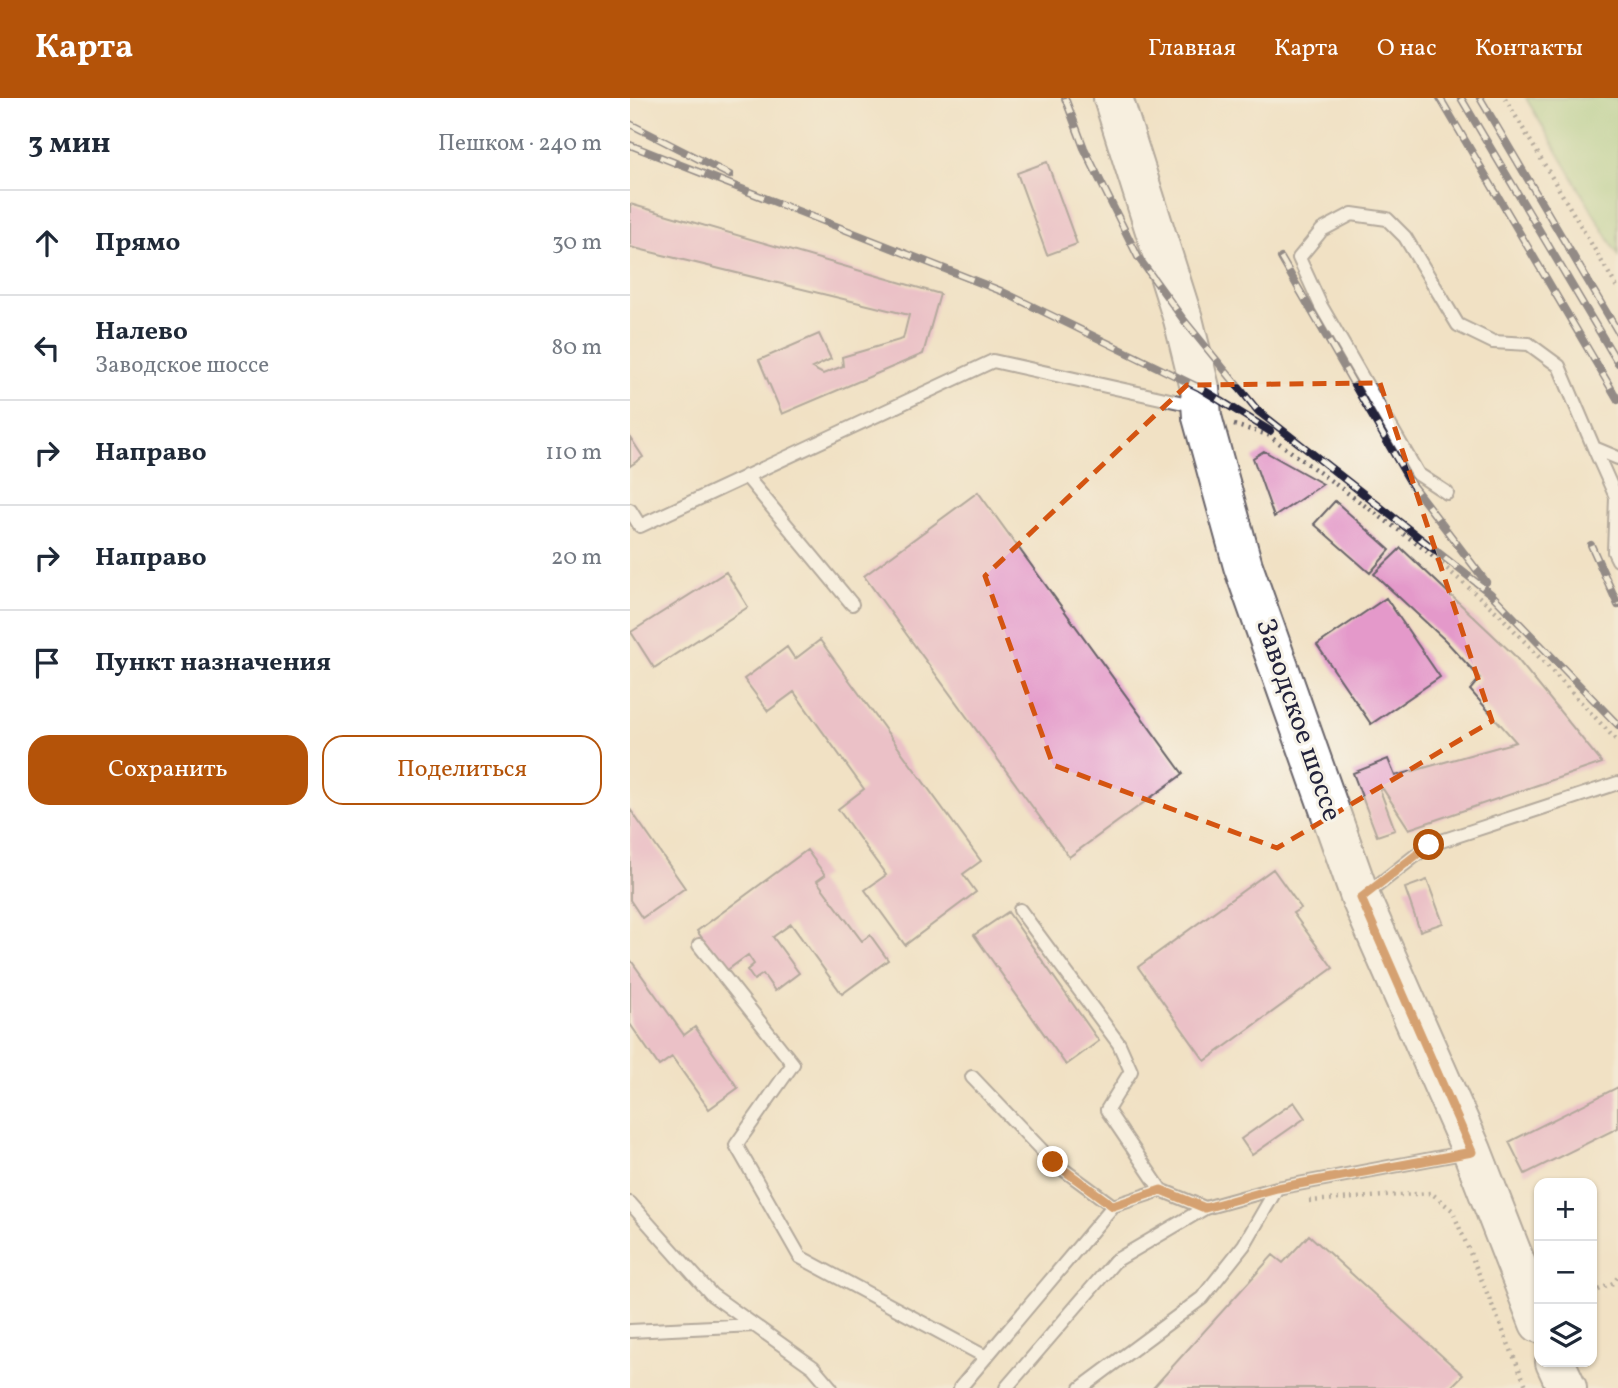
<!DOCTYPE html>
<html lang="ru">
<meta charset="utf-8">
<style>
:root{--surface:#fff;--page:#f6f6f7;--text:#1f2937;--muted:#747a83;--line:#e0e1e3;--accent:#b45309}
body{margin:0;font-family:Vollkorn,serif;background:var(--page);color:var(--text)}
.controls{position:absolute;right:21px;bottom:21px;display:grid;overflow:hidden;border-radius:14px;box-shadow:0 2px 5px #0004}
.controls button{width:63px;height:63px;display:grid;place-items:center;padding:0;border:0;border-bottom:2px solid var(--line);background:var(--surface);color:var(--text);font:35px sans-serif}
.stop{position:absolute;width:21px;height:21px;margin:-16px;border:5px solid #b45309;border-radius:50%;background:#fff}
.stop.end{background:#b45309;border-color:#fff;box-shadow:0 2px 7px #0008}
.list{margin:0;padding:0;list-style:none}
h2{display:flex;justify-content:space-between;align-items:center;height:91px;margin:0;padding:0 28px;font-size:30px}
h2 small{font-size:23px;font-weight:400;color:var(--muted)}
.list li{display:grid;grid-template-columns:46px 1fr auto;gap:21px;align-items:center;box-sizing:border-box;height:105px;padding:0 28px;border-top:2px solid var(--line)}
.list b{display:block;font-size:26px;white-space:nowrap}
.list p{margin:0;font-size:23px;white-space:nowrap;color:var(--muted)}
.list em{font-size:23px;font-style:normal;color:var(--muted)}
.actions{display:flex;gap:14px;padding:21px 28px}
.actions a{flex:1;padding:16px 0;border:2px solid var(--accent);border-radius:21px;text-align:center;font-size:24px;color:var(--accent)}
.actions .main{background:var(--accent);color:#fff}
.icon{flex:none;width:38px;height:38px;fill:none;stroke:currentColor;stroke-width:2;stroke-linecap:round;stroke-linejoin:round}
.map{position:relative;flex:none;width:988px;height:1290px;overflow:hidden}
header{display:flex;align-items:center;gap:42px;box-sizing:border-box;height:98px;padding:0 35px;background:var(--accent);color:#fff}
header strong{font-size:33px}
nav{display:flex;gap:38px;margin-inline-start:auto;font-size:24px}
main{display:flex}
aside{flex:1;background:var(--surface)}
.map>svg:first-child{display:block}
</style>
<header>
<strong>Карта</strong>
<nav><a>Главная</a><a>Карта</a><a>О нас</a><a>Контакты</a></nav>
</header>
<main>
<aside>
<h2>3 мин<small>Пешком · 240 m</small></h2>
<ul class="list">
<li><svg class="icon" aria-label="ahead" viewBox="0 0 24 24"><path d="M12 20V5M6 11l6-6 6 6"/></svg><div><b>Прямо</b></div><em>30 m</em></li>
<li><svg class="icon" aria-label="left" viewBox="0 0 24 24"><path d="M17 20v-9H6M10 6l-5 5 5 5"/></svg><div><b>Налево</b><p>Заводское шоссе</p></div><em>80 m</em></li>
<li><svg class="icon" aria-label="right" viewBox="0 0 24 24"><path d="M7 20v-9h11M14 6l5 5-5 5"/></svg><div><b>Направо</b></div><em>110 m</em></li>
<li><svg class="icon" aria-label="right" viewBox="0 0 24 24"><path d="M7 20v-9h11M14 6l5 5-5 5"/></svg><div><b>Направо</b></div><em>20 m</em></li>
<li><svg class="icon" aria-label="arrive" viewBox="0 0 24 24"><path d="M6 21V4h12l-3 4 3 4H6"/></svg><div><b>Пункт назначения</b></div></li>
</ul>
<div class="actions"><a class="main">Сохранить</a><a>Поделиться</a></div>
</aside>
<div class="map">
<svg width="988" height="1290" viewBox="0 0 988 1290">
<rect width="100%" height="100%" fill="#f7f3e8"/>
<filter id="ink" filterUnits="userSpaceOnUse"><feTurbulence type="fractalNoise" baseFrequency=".0143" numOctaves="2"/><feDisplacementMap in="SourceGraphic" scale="14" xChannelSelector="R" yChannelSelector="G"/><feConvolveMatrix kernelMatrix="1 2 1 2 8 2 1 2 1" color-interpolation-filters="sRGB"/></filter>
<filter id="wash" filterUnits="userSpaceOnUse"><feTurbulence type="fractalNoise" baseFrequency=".00686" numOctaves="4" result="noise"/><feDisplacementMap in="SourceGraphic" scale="28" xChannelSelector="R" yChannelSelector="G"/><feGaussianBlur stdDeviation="1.57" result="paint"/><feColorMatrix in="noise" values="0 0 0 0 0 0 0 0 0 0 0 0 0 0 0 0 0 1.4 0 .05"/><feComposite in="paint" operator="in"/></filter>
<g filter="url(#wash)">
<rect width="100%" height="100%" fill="#f1e1c4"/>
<!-- green -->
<path fill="#94c879" stroke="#5b755a" stroke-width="2" d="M896,0H988V157Z"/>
<g id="blocks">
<!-- building -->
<path fill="#e499ca" d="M417,64L447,146L417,157L387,75Z
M0,106L310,196L293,256L152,316L129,262L189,236L201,261L182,270L193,276L213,268L212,259L273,241L279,217L0,149Z
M0,339L13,359L0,368Z
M634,353L693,386L644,419L623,360Z
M348,394L553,676L439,759L234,478Z
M705,403L760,452L740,475L684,426Z
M771,450L884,557L972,665L779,731L753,691L750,692L765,732L747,738L723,675L758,661L765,678L886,644L840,592L850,580L815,542L744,476Z
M96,474L118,509L24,570L1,534Z
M756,500L810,579L741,626L687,547Z
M190,542L351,763L333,776L346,794L275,847L235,792L256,777L208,711L234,691L164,594L138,613L114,581L157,549L165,561Z
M0,711L55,790L12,820L0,802Z
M177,752L195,777L187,783L232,843L240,837L258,862L212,896L161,826L143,839L169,875L145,893L133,876L124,882L117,872L124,866L118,857L96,873L67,833Z
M643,771L671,810L663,815L703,870L575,963L508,869Z
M797,782L813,825L790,833L775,790Z
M378,814L469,943L436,967L344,837Z
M0,861L54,937L65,929L108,990L79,1011L42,959L29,968L0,926Z
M988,989V1030L895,1076L879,1044Z
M664,1004L675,1020L622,1057L611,1041Z
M679,1137L833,1277L820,1290H523L643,1157L653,1165Z"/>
</g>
</g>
<g filter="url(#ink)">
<use href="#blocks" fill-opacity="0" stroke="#6a656b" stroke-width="2"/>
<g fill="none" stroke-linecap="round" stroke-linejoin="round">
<!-- service casing -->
<g stroke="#6a656b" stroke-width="16">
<path id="service" d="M964,350L986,399L984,454L988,462
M116,378L222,506
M817,395L788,376L691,208L669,160L692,132L722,116L757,121L775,139L828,227L863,244L899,246L929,268L964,350L988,360
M0,412L10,428L363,263L567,308
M734,798L799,747L988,685
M390,812L489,946L501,973L477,1012L531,1092L575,1110
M69,847L163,966L106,1047L170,1159L356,1259
M342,979L423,1064L483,1108L531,1092
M0,1105L82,1197L183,1269L201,1290
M0,1233L124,1227
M330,1290L483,1108
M376,1290L485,1163L575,1110L647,1090L838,1054
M451,1290L572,1200L614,1147L647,1090"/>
</g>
<!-- primary casing -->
<g stroke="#6a656b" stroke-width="42">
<path id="primary" d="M483,0L553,221L570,290L572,319L613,468L731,801L842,1053L909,1225
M925,1264L937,1290"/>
</g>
<!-- path -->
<path stroke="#6a656b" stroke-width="4.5" stroke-dasharray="2 5" stroke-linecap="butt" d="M875,0L988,191
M604,327L638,337L793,450L869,516L988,644
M679,1103L801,1095L822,1112L897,1290
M962,1195L983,1185L988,1179"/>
<!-- service -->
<use href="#service" stroke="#fff" stroke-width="12"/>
<!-- primary -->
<use href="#primary" stroke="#fff" stroke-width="38"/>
<!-- rail casing -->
<g stroke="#22223b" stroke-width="8">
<path id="rail" d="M435,0L454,50L508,159L553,221L628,313L861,496L988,627
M810,0L988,302
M831,0L988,265
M850,0L988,234
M0,26L100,77
M0,47L371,193L570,290L640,333
M651,160L782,387L856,484
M961,447L988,507"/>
</g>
<!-- rail -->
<use href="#rail" stroke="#f7f3e8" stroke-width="5" stroke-dasharray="16" stroke-linecap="butt"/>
</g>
</g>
<g fill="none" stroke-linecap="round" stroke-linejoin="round" filter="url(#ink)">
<!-- route -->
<path stroke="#b45309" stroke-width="9" d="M423,1064L483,1108L531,1092L575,1110L647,1090L842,1054L731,800L799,747"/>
</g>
<!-- marked area -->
<path d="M0 0H988V1290H0ZM750,285L862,623L647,750L423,667L355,478L557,287Z" fill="#f1e1c4" fill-opacity=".55" fill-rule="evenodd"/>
<path fill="none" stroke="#d45411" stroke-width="5" stroke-dasharray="14 9" stroke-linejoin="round" d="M750,285L862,623L647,750L423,667L355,478L557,287Z"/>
<g text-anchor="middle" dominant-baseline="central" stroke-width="6" stroke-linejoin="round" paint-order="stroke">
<!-- street labels -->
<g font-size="28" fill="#22223b" stroke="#f7f3e8">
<text transform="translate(668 622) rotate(71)">Заводское шоссе</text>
</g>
</g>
</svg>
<div class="controls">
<button>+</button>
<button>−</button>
<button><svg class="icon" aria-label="layers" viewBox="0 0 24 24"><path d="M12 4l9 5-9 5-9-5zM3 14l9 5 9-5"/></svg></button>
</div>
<div class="stop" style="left:799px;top:747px"></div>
<div class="stop end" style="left:423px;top:1064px"></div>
</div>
</main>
